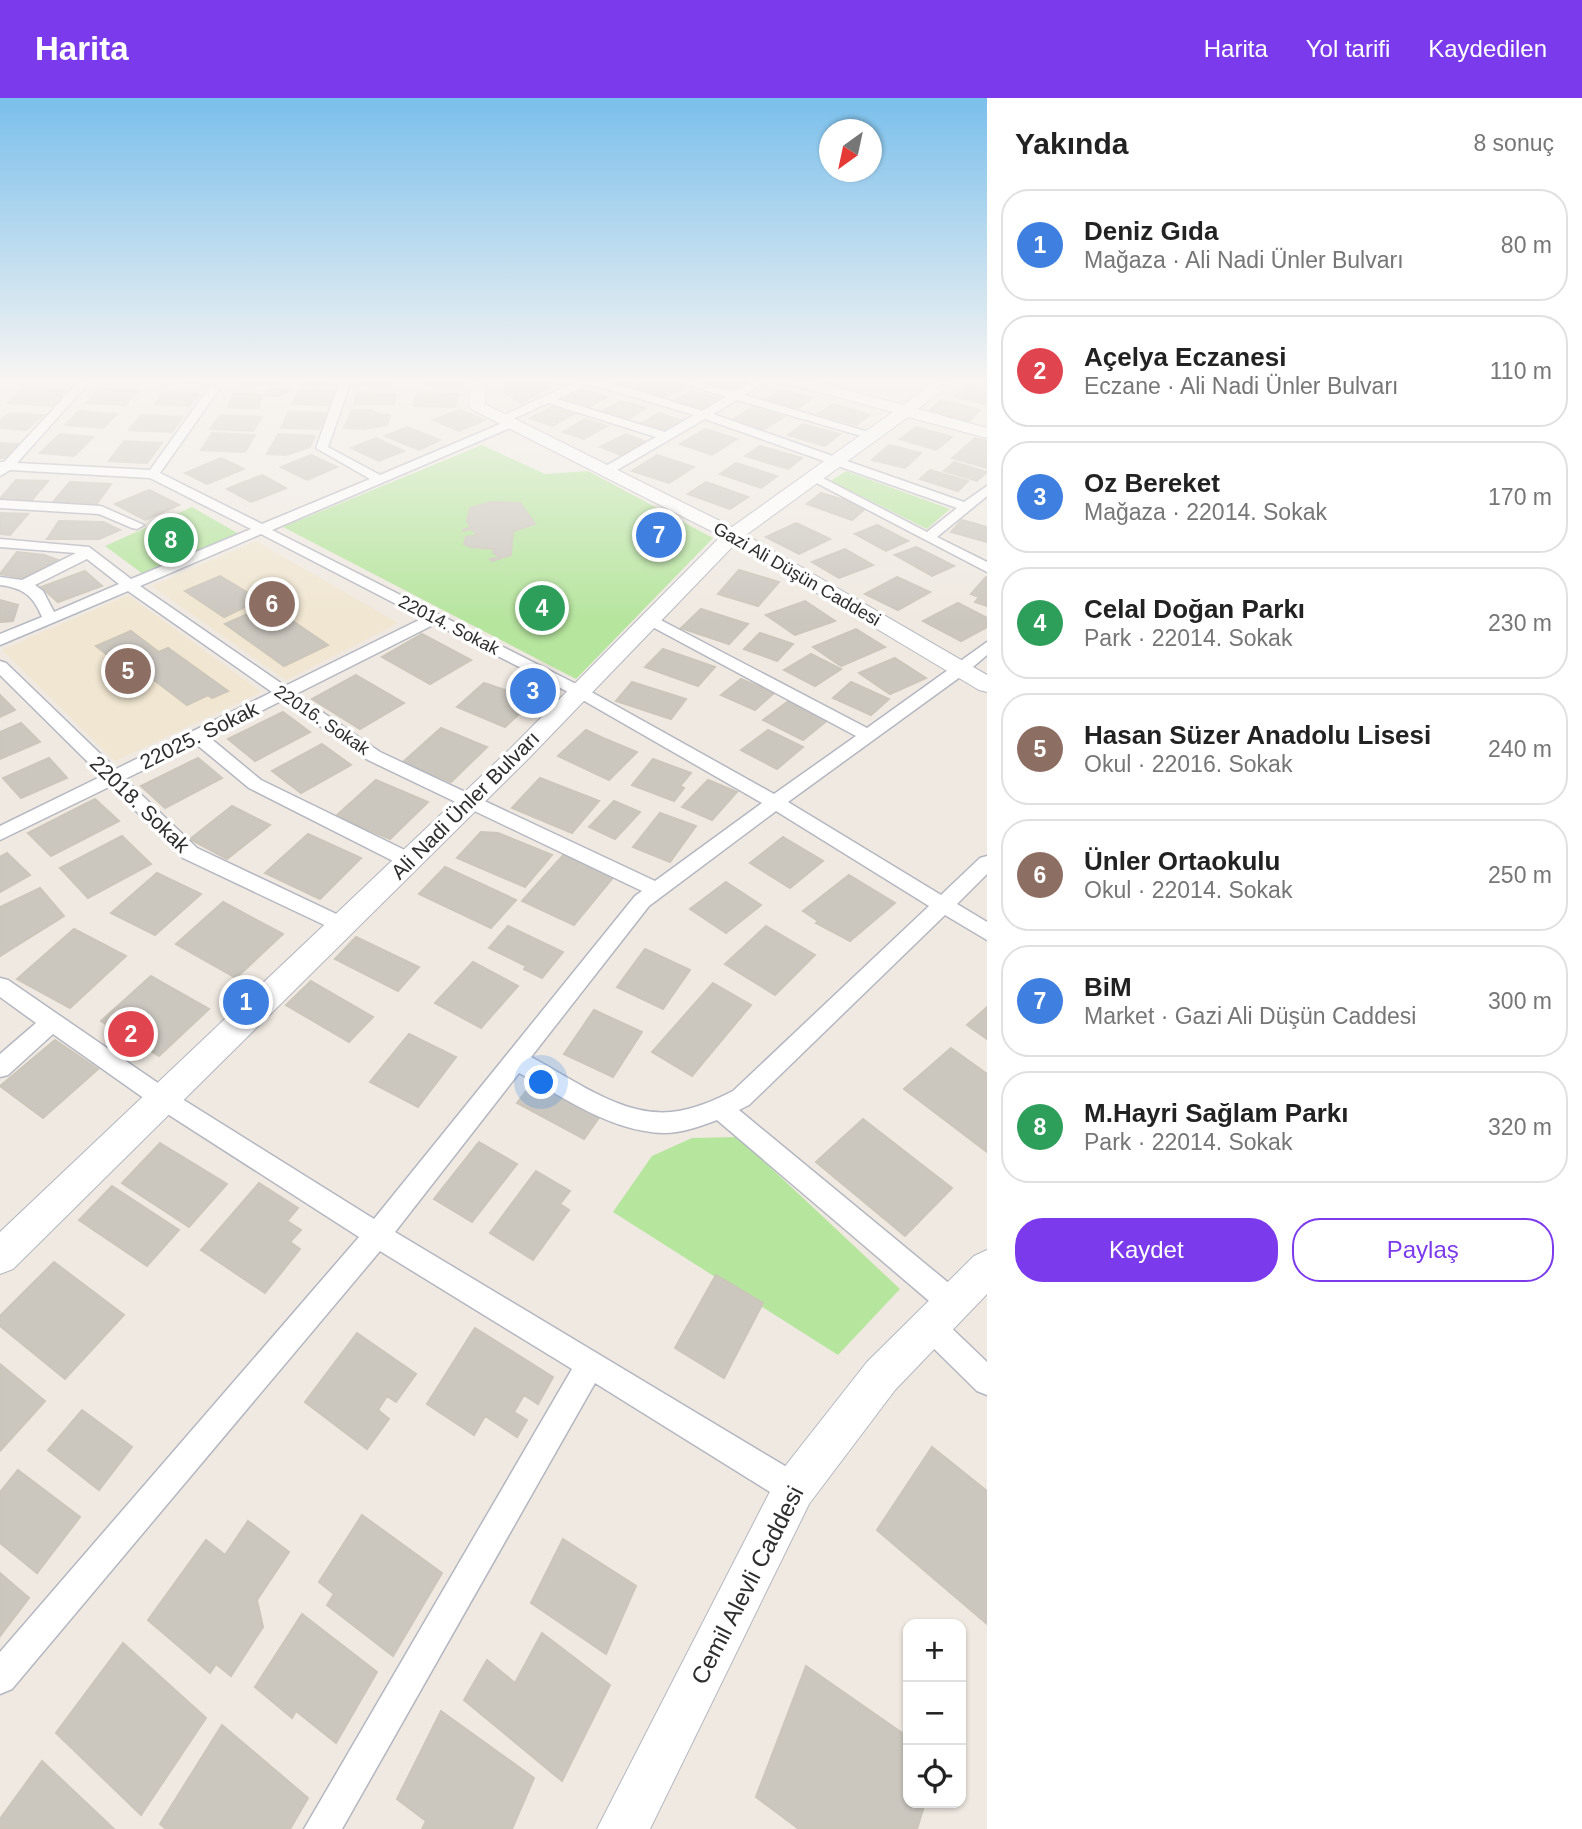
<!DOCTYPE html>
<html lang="tr">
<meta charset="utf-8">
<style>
:root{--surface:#fff;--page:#f2f2f2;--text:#222;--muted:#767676;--line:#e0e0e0;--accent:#7c3aed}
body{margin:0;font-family:Helvetica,sans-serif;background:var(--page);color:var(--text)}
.controls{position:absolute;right:21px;bottom:21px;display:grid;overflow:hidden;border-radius:14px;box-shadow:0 2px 5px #0004}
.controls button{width:63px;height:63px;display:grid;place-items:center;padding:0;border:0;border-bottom:2px solid var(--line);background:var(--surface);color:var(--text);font:35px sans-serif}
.compass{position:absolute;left:819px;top:21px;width:63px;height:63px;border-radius:50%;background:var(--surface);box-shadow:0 2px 5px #0004;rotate:213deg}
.you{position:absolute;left:542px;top:985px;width:24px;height:24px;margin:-18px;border:5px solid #fff;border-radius:50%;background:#1a73e8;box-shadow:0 0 0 10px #1a73e833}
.badge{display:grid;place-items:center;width:46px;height:46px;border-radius:50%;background:var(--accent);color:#fff;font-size:23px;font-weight:700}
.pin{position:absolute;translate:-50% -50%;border:4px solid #fff;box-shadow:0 2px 7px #0006}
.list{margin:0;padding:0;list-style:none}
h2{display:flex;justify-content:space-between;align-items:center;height:91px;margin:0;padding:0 28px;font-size:30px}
h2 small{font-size:23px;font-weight:400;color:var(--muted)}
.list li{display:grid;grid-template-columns:46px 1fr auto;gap:21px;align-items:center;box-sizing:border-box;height:112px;margin:0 14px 14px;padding:0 14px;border:2px solid var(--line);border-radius:28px}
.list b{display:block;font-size:26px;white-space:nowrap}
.list p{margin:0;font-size:23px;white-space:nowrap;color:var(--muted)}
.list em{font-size:23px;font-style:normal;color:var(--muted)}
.actions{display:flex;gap:14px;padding:21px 28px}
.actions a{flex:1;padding:16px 0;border:2px solid var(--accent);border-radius:28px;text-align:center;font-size:24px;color:var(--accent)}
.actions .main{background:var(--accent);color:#fff}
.icon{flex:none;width:38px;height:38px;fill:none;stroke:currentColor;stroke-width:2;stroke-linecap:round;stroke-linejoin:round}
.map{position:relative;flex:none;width:987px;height:1731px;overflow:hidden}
header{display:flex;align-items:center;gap:42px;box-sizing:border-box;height:98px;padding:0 35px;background:var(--accent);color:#fff}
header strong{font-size:33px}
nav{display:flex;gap:38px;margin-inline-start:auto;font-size:24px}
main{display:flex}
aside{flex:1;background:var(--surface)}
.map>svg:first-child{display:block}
</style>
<header>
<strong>Harita</strong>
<nav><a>Harita</a><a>Yol tarifi</a><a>Kaydedilen</a></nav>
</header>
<main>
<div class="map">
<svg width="987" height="1731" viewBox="0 0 987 1731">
<rect width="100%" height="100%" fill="#efe9e1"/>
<!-- education -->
<path fill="#f0e6d1" d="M256,443L398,525L286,582L152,488Z
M128,497L261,594L115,663L2,552Z"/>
<!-- green -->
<path fill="#b6e59e" d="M482,347L545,376L588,373L713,440L576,581L283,429Z
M846,373L950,411L927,431L831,383Z
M192,409L239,436L143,476L105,448Z
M738,1039L900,1191L838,1257L613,1114L652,1058L692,1040Z"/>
<!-- building -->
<path fill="#cbc7bf" stroke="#cbc5ba" stroke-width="2" d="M156,280H204L201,285L154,283Z
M244,280H278L274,287L241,286Z
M306,280H330L327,287H303Z
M359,280H392L390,288L357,287Z
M425,280H461L459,288L424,287Z
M503,280H545L553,283V287L522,305L504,294Z
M602,280H641L626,289Z
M654,280L684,289L664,301L634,291Z
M718,280H741L751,283L734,294L708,286Z
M972,286L987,290V307L955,298Z
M24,290L68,293L53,308L8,305Z
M99,291L138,293L125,307L86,305Z
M269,291L289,292L279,298L265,297Z
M581,291L607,299L589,309L563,302Z
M299,292L337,293L331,307L292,306Z
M781,292L812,300L798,310L766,302Z
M692,293L721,301L703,312L674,303Z
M165,294L199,296L189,308L155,306Z
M357,295L396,296L394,306H354Z
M417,295L458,296L455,309L414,308Z
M234,296L263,297L258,310H227Z
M941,302L980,312L969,323L929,313Z
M621,303L646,310L626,322L601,314Z
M833,306L870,317L856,327L818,316Z
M552,309L574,316L552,328L530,320Z
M753,309L784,319L763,332L732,322Z
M352,312H372L378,316L390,317L387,327L364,331L344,330Z
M459,312L485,322L459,333L433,322Z
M79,313L117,316L103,330L65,327Z
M289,314L326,315L319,331L281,330Z
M10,315L43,317L26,332L0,330V323Z
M659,315L683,323L664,334L640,326Z
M141,317L183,319L172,334L129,332Z
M220,317L262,319L253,333L210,331Z
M585,321L607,328L584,341L563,334Z
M803,326L840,336L825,348L788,337Z
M407,329L440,342L419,352L385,338Z
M916,329L952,339L936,352L900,341Z
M705,331L737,341L712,357L680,346Z
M212,335L255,337L245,354L201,352Z
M60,336L93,339L74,358L40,355Z
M278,336L315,338L310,349L286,357L267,356Z
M626,336L647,344L621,357L600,349Z
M376,340L404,353L379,363L351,350Z
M975,340L987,343V370L952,360Z
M124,343L162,345L147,365L109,363Z
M0,345L19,346L4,360H0Z
M889,347L921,355L905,370L872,362Z
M760,348L802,360L788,371L745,358Z
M311,357L337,369L307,382L281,369Z
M657,357L694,369L669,385L632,373Z
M221,360L244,371L207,386L185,375Z
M954,364L987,374L977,383L944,373Z
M736,365L777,378L761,390L720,376Z
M930,372L968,383L958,393L920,381Z
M262,377L286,390L251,404L227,391Z
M16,382L48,383L31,403L0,401Z
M70,384L111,386L96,407L53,404Z
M706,384L748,399L730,411L688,396Z
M149,392L179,407L145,422L115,406Z
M821,395L867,409L852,422L807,406Z
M491,404L520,405L535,426L513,433L511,457L492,463L490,461L500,459L493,455L494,451L471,449L464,446L466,439L478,437L471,431L462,433L471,429L467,423L470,410Z
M0,415L28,416L10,437L0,436Z
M962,422L987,429V444L951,434Z
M59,423L103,424L120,432L99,441H47Z
M796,425L830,441L799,456L766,439Z
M877,427L908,443L886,453L855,436Z
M916,449L954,468L932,478L895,457Z
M845,451L873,467L839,480L812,464Z
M17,454L44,457L58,462L24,480L0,476Z
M739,472L779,484L758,508L718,496Z
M85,473L102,488L58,504L41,489Z
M220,478L260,502L224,519L185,493Z
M897,479L930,494L898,512L865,496Z
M986,479H987V508L975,504L979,499L971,496Z
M0,502L18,507L13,523L0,524Z
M805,503L835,523L795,537L766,517Z
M958,505L987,520V529L961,543L923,523Z
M275,511L328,547L284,568L225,526L252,514L259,518Z
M701,511L748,526L729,546L681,530Z
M856,531L885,549L841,568L813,549Z
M131,533L159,554L168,550L228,593L212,600L208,597L187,607L133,566L124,570L96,548Z
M760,535L793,546L777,563L744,551Z
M422,536L471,562L430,586L382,559Z
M663,551L715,569L698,588L645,569Z
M811,556L841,571L815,588L784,572Z
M895,560L926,580L890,596L859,575Z
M356,577L404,605L360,631L312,601Z
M741,581L774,595L755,612L721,597Z
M632,584L686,601L671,621L616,603Z
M851,584L889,601L871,617L833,600Z
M484,585L505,592L533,603L505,629L457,609Z
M0,597L15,612L0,619Z
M790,602L829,621L803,642L763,622Z
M283,614L310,634L255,663L228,641Z
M21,625L40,644L0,661V634Z
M441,630L487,649L451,684L403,664Z
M586,632L603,640L637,654L609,682L558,658Z
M768,632L803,649L777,671L741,652Z
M322,646L351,667L301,695L272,673Z
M49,660L67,680L21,700L3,680Z
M198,660L222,680L165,710L141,688Z
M653,661L691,675L680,688L684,690L674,703L632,687Z
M540,680L599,703L572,735L512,710Z
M376,682L428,704L390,741L336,718Z
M708,682L737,694L712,722L682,709Z
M95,701L119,723L51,758L28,735Z
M614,703L640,714L615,741L589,729Z
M232,708L270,727L227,761L190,741Z
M660,715L696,728L670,764L633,749Z
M481,734L498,735L552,757L525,789L457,760Z
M308,736L361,760L320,801L265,775Z
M122,738L151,766L88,800L60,770Z
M783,739L823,763L790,790L750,765Z
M566,754L616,776L574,827L522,803Z
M7,755L30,777L0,794V759Z
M445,769L516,802L491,830L419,796Z
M157,775L201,796L155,837L111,815Z
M849,777L895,805L850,843L816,825L818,823L803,813Z
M726,784L761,807L726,835L690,811Z
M40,790L64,818L0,858V809Z
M223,804L283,836L236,880L176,846Z
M508,828L563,854L542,880L524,871L526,868L489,850Z
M766,828L815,857L775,897L725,866Z
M74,831L126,858L70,910L17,881Z
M356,839L419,869L398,893L335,861Z
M645,851L690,872L663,911L617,889Z
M473,864L518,888L481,930L435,905Z
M151,878L209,911L159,958L101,923Z
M311,883L373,919L349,944L286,907Z
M713,885L751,907L692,978L652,954Z
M987,909V941L967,927Z
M594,912L642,934L613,979L564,956Z
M409,936L456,959L418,1009L370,984Z
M55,942L98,971L43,1020L0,988Z
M951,950L987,976V1054L904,991Z
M537,979L603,1014L584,1041L517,1005Z
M863,1021L952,1090L905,1138L816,1064Z
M479,1044L517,1066L472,1124L434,1101Z
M160,1045L227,1086L189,1129L122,1085Z
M536,1073L570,1093L560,1106L569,1112L533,1162L490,1135Z
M259,1085L298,1110L287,1123L301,1132L290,1144L300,1151L265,1195L201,1152Z
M112,1088L179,1132L147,1168L79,1122Z
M54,1164L124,1217L65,1281L0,1228V1218Z
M716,1177L763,1205L724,1280L675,1250Z
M475,1230L553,1279L538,1306L524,1297L514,1314L527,1322L517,1339L485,1318L474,1337L427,1306Z
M357,1235L416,1276L396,1304L387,1298L378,1312L389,1321L367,1351L305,1304Z
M0,1266L45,1303L0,1353Z
M82,1312L132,1349L99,1392L48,1352Z
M932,1349L987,1393V1526L877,1432Z
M18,1372L80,1419L37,1475L0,1445V1394Z
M362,1417L442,1475L393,1558L327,1507L334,1496L319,1484Z
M248,1423L289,1454L257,1502L263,1529L231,1578L216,1566L210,1575L148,1522L206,1442L225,1457Z
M563,1441L636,1488L606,1556L531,1505Z
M0,1475L29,1500L0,1538Z
M302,1516L377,1574L336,1645L296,1613L292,1620L255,1589Z
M542,1535L610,1587L562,1683L464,1602L487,1562L515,1585Z
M123,1545L206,1620L141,1717L56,1635Z
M806,1568L908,1639V1705H925L917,1731H799L756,1699Z
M441,1613L534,1680L512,1731H422L426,1723L397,1701Z
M222,1627L308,1700L290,1731H166L160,1726Z
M42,1663L114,1731H0V1721Z"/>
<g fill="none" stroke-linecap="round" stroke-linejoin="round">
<!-- street casing -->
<g stroke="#b4b7c1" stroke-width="3">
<path id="street" d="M82,280H93L17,365L150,372L216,280H227L160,375L262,426L370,381L316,350L341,280H352L328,349L380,377L505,324L500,323V319L579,282L578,280H598L702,313L726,299L667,280H685L734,294L758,280H772L745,297L878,337L872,341L737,302L713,316L964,404L987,388V398L937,439L987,464V474L807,380L813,376L817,377L927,434L957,410L705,321L612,375H604V369L656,339L548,305L511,322L517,323V327L272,432L586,591L774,696L856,638L645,525L642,522L645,519H655L867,630L987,544V557L967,574L788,704L941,797L980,760L987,758V776L957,806L987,824V842L945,817L749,1007L739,1012L962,1196L965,1205L962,1214L952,1218L942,1214L717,1022C701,1028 682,1035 664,1035C612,1034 563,999 519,975L395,1134L805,1380L809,1391L805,1402L794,1406L783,1402L595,1285L342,1731H304L572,1271L380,1153L12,1591L0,1596V1554L359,1139L155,1008L53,936L8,977L0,979V956L36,925L0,899V880L8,882L171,994L374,1121L635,798L642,793L368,662L283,602L209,639L261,682L417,758L420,763L417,768H403L249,690L196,646L125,681L197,750L349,822L352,827L349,832L342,834L335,832L183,760L111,688L0,742V728L102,678L0,577V563L6,565L116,671L272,594L128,493L0,547V536L42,519C33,497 23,490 0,487V479L22,482L76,455L0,449V441L89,449L131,481L251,431L150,380L10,372L0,378V364H4ZM590,286L694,317L665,334L557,301ZM261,436L423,520L285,588L140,488ZM87,461L119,486L54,514L43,493L35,487ZM435,526L574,597L762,705L655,783L380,654L296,596ZM776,713L929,808L733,993C713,1003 693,1012 671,1014C622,1019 573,981 531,959L649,808Z
M0,402L101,408L144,427L137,431L132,430L99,416L0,410Z
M930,1215L940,1219L987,1264V1297L977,1293L920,1237L916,1228L920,1219Z"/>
</g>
<!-- secondary casing -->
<g stroke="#b4b7c1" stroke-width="2">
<path id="secondary" d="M471,280H487L485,306L732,429L893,314L778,283L776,280H802L903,307L940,280H958L918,311L987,330V340L908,319L746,437L987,577V594L979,592L735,446L529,660L13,1171L0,1176V1134L511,650L721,438L471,311L469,308Z
M987,1152V1196L895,1292L809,1406L650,1731H597L779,1376L867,1264L974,1158Z"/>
</g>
<!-- street -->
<use href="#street" fill="#fff" fill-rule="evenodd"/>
<!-- secondary -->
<use href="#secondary" fill="#fff" fill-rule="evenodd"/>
</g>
<!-- sky -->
<linearGradient id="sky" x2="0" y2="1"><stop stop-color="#7abfeb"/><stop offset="0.54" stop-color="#f8f5f2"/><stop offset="1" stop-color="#f8f5f2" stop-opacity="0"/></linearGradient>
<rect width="987" height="523" fill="url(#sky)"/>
<g text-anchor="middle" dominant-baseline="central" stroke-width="7" stroke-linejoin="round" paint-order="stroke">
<!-- far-street labels -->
<g font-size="18" fill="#2e2e2e" stroke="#fff">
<text transform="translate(797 476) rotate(30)">Gazi Ali Düşün Caddesi</text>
<text transform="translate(449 527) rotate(27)">22014. Sokak</text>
<text transform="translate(322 622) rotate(34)">22016. Sokak</text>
</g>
<!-- street labels -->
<g font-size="21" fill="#2e2e2e" stroke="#fff">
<text transform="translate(199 637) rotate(-26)">22025. Sokak</text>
<text transform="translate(140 706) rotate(44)">22018. Sokak</text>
<text transform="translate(465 707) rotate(-45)">Ali Nadi Ünler Bulvarı</text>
</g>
<!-- near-street labels -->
<g font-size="24" fill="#2e2e2e" stroke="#fff">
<text transform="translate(747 1487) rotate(-63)">Cemil Alevli Caddesi</text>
</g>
</g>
</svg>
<div class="controls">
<button>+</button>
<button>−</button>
<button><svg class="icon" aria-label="locate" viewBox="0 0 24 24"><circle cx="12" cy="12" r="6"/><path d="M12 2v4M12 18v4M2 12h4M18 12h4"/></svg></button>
</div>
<svg class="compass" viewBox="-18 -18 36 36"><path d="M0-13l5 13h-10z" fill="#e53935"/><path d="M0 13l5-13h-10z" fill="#767676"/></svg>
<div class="you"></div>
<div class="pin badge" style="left:246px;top:904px;background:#3f7fe0">1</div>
<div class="pin badge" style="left:131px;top:936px;background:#e0444e">2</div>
<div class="pin badge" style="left:533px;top:593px;background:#3f7fe0">3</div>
<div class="pin badge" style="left:542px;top:510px;background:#2e9e5b">4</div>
<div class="pin badge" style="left:128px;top:573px;background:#8d6e63">5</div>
<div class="pin badge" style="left:272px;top:506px;background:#8d6e63">6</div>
<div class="pin badge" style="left:659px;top:437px;background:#3f7fe0">7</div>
<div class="pin badge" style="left:171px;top:442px;background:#2e9e5b">8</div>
</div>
<aside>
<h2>Yakında<small>8 sonuç</small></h2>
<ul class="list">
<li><span class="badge" style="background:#3f7fe0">1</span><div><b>Deniz Gıda</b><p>Mağaza · Ali Nadi Ünler Bulvarı</p></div><em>80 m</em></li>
<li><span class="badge" style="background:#e0444e">2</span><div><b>Açelya Eczanesi</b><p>Eczane · Ali Nadi Ünler Bulvarı</p></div><em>110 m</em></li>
<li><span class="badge" style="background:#3f7fe0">3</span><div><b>Oz Bereket</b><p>Mağaza · 22014. Sokak</p></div><em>170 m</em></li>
<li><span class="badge" style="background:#2e9e5b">4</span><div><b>Celal Doğan Parkı</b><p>Park · 22014. Sokak</p></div><em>230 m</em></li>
<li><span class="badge" style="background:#8d6e63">5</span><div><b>Hasan Süzer Anadolu Lisesi</b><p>Okul · 22016. Sokak</p></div><em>240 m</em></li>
<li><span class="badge" style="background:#8d6e63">6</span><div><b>Ünler Ortaokulu</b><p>Okul · 22014. Sokak</p></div><em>250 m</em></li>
<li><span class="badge" style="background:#3f7fe0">7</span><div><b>BiM</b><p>Market · Gazi Ali Düşün Caddesi</p></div><em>300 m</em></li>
<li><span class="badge" style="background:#2e9e5b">8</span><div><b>M.Hayri Sağlam Parkı</b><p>Park · 22014. Sokak</p></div><em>320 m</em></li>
</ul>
<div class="actions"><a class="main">Kaydet</a><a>Paylaş</a></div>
</aside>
</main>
